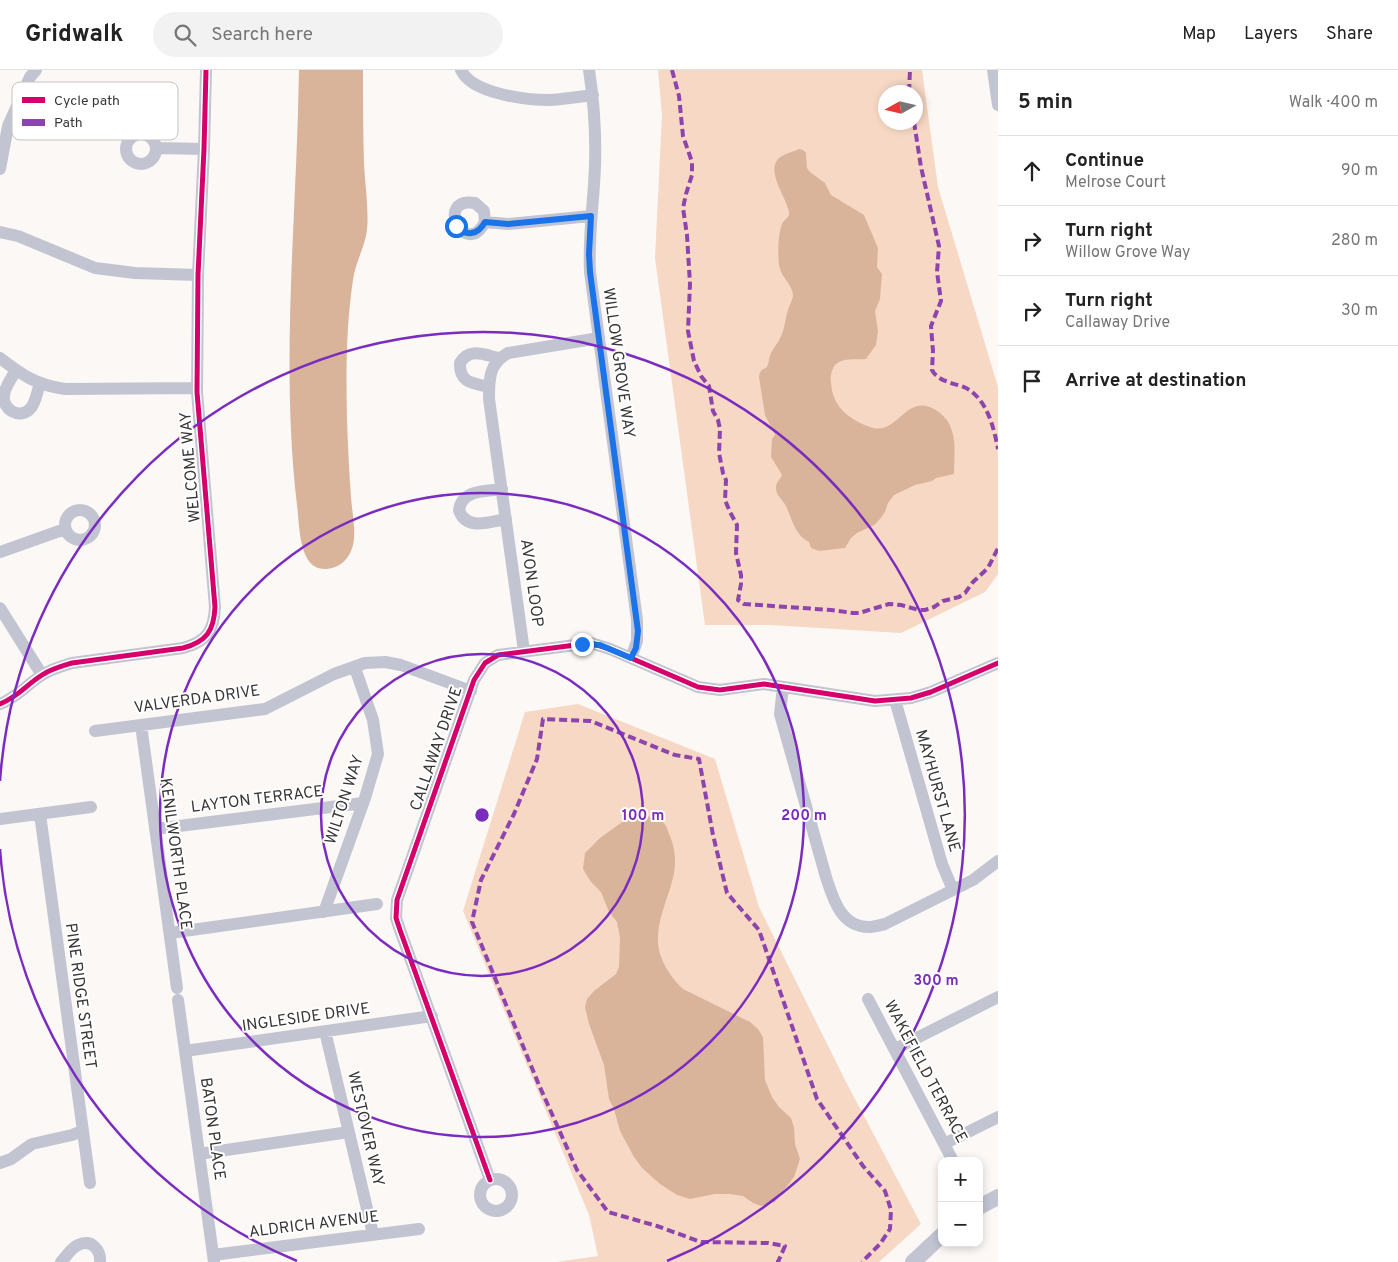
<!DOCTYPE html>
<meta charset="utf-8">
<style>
:root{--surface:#fff;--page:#f2f2f2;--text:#222;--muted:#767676;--line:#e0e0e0}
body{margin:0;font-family:Overpass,sans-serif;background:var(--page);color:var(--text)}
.controls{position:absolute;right:15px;bottom:15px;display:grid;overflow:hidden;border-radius:10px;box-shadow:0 2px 8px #0003}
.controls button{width:45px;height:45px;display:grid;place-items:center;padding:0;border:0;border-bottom:1px solid var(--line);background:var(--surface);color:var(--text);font:25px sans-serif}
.compass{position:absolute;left:878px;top:15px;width:45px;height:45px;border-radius:50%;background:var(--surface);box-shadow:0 2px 8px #0003;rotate:262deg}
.stop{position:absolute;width:15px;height:15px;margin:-11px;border:4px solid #1a73e8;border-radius:50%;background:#fff}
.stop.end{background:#1a73e8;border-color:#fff;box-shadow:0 1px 5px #0008}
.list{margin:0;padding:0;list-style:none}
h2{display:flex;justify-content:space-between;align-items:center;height:65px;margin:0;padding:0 20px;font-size:21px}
h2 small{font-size:16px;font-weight:400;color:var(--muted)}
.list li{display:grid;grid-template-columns:32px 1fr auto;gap:15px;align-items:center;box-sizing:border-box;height:70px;padding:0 20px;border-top:1px solid var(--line)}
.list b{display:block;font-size:19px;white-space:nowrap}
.list p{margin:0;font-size:16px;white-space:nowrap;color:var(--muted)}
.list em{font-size:16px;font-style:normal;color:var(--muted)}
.icon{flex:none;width:28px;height:28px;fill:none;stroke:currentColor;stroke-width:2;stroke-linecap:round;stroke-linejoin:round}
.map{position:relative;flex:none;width:998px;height:1192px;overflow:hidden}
header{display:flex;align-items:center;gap:30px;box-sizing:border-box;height:70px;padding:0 25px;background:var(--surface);border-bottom:1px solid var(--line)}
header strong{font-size:24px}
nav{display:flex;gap:28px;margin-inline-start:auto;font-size:18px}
.search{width:350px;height:45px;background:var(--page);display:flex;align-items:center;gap:12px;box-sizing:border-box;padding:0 18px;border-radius:28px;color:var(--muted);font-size:19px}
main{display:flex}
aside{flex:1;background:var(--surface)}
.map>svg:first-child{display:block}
</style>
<header>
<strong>Gridwalk</strong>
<div class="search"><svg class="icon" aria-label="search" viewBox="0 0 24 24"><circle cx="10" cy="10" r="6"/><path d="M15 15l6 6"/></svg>Search here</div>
<nav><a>Map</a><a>Layers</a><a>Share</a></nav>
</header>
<main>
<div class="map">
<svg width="998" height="1192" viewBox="0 0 998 1192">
<rect width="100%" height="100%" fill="#fbf8f6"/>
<!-- green -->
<path fill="#f6d8c4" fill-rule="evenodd" d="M658,0H922L938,117L998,317V504L985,522L901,563L771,555H705L655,188L662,45ZM886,22H916V52H886Z
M578,634L715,689L759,837L846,1012L921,1154L879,1192H556L598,1186L589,1145L463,841L525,642Z"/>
<!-- water -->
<path fill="#dab49a" d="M299,0H363C363,31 363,62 364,93C365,115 369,139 367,160C365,177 355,193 353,210C346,256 346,303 347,350C348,376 349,401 351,427C352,441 355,455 354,469C353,480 347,493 335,497C298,510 300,457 297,435C280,290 297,145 299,0Z
M799,79L803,80L806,83L807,98L810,102L825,113L831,125L864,145L878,178L877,197L882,204L880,229L875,241L878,261L876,275L866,289C857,290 844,287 836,294C832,298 830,306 831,312C832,336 848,349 870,357C899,368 906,317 940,343C959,358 954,383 954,404L936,408L932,411L915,415L894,425L888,433L885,442L880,449L874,455L857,463L851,468L845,478L819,481L811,478L809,472C795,465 792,449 786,436C783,430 777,427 776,419C775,413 780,410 782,405L771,387L772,369L775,365L765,345L759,307C760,300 762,300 767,297C769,293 769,287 771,283C774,277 779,272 781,266C785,258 785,249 788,240C789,236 792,231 793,226C793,215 782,208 780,199C777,189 778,164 782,154C784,149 790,148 789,142C787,129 769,106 776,92C780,84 791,83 799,79Z
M639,744C645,746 653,747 658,749C665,752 667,757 669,764C687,804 659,830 658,868C657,887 670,907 683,919L750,952L758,959L763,967L765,1010L772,1027L779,1037L791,1048L794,1058L795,1074L800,1089L794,1107L775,1132L761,1136L753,1133L743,1126L730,1124H715L690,1129L677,1125L660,1114L642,1098L634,1087L620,1061L614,1039L609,1029L604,995L589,954L585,937L587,929L594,921L616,904L619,897L620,868L617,852L609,842L601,822L591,812L583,799L585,783L600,768L625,750Z"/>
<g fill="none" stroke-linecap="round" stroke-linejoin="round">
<!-- minor -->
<path stroke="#c2c5d1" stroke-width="12" d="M461,0C472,24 527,30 550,30C564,29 578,27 593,25
M589,0C594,32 596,63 595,95C594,131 588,166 590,202L637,550V571L631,588
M993,0L998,35
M126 79a15 15 0 1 1 30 0a15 15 0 1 1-30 0Z
M157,78L204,79
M0,99L8,56L30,7L36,0
M485,152L484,141L475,133C434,126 465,190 485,152L508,154L591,146
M0,162L18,166L95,198L135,203L198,205
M0,288C22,305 36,315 65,319L197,318
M16,300C12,308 5,316 4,325C2,339 19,350 30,339C36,333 37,321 40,314
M489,317C473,313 459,313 460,293C469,277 484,285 499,288
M502,419C485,422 462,419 459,440C466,461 489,452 506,449
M65 455a15 15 0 1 1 30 0a15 15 0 1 1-30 0Z
M0,482L65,459
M0,538L42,605
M524,581L489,329C489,308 489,294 508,283L599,268
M783,617L780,644L826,807C833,829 841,857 869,857C874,857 880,855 885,854L973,810L998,791
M895,630L942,794L953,820
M0,634C19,626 26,615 42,605C51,599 62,596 72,593L183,578C206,572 214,561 215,537L197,322L198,205L204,79L206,0
M141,655L177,918
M95,661L265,639L334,604L365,593L385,592L401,595L471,621
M40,744L90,1113
M0,749L91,737
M155,759L363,733
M324,842L365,728L378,684L373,650L355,598
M170,863L377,834
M868,929L953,1091
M178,930L214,1192
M325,961L373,1164
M895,979L998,927
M185,981L432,946
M944,1074L998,1047
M199,1084L349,1062
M0,1093L11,1089L32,1074L72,1065L82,1061
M480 1125a16 16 0 1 1 32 0a16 16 0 1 1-32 0Z
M490,1110L400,860L396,848L397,830L474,610L485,593L498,585L591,573L610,579L698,617L720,620L764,614L875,631L911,628L931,622L998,593
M213,1185L419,1159
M61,1192C66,1187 71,1178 78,1175C91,1168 101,1180 100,1192"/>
<!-- tertiary -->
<path stroke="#c2c5d1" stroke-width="16" d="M979,1137L998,1127
M913,1192L942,1165"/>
<!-- quiet -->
<path stroke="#8e44ad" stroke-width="4" stroke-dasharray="8 4" stroke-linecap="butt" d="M672,0L679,26L683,66L692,92V105L686,124L683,138L687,165L690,214L688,261L694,291L701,306L709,316L713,341L718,350L720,359L719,383L723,403L726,410L725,430L730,442L737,455L736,483L741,505V514L738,530L744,534L831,540L853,543H859L889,534L901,535L919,540H925L934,537L943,531L959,527L965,523L973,512L988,498L998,478
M909,22L910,0
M914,52L921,97L939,176L937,202L941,231L931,256L933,281L932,300C938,312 955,313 966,318C987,329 994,358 998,379
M776,1192H778L785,1176L768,1173L701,1172L657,1156L608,1142L577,1100L539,1015L472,852L481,810L514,744L537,689L543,649L591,651L675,685L699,689L713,765L727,823L759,860L817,1029L863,1096L885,1121L891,1140L890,1159L880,1174L862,1192"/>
<!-- cycleway casing -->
<g stroke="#fff" stroke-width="8">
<path id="cycleway" d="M0,634C19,626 26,615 42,605C51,599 62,596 72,593L183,578C206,572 214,561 215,537L197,322L198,205L204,79L206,0
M490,1110L400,860L396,848L397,830L474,610L485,593L498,585L591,573L610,579L698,617L720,620L764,614L875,631L911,628L931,622L998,593"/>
</g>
<!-- cycleway -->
<use href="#cycleway" stroke="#d6006c" stroke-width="5"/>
</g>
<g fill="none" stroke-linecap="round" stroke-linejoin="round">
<!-- route -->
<path stroke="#1a73e8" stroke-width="6" d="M456,156C466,167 478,165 485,152L508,154L591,146L589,184L590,202L638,561L636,578L631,588L600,575L582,574"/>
</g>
<!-- distance rings -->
<g fill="none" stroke="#7b2cbf" stroke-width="2.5">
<circle cx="482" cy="745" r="161"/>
<circle cx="482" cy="745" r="322"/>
<path d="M297 1191A483 483 0 0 1 0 779M0 711A483 483 0 1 1 667 1191"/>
</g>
<g text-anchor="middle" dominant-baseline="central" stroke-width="4" stroke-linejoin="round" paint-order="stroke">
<!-- street labels -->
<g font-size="16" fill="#3a3837" stroke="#fff">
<text transform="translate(618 293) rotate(82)">WILLOW GROVE WAY</text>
<text transform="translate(191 397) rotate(-95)">WELCOME WAY</text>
<text transform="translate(531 513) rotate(82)">AVON LOOP</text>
<text transform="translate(197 630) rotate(-8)">VALVERDA DRIVE</text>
<text transform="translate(437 679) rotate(-71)">CALLAWAY DRIVE</text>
<text transform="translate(937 721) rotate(74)">MAYHURST LANE</text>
<text transform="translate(257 730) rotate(-7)">LAYTON TERRACE</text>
<text transform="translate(345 730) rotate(-72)">WILTON WAY</text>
<text transform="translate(175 784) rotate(82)">KENILWORTH PLACE</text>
<text transform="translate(80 926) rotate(82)">PINE RIDGE STREET</text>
<text transform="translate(306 948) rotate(-8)">INGLESIDE DRIVE</text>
<text transform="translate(925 1002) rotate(62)">WAKEFIELD TERRACE</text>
<text transform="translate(212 1059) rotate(82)">BATON PLACE</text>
<text transform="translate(365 1059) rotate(77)">WESTOVER WAY</text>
<text transform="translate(314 1155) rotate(-7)">ALDRICH AVENUE</text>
</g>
</g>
<!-- legend -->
<rect x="12" y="12" width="166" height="58" rx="8" fill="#fff" stroke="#c4c3c3" stroke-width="1"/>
<rect x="22" y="27" width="23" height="6" fill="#d6006c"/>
<rect x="22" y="49" width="23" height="7" fill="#8e44ad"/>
<g font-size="14" fill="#3a3837">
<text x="54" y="35">Cycle path</text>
<text x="54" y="57">Path</text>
</g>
<circle cx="482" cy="745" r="8" fill="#7b2cbf" stroke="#fff" stroke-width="2.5"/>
<g font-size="15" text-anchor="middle" font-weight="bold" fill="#7b2cbf" stroke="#fff" stroke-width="4" stroke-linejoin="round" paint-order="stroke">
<text x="643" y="750">100 m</text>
<text x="804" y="750">200 m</text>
<text x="936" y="915">300 m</text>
</g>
</svg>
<div class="controls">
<button>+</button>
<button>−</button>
</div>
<svg class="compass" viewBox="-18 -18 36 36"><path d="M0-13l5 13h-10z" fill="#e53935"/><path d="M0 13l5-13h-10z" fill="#767676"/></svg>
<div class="stop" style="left:456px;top:156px"></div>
<div class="stop end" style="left:582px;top:574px"></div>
</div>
<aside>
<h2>5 min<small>Walk · 400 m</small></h2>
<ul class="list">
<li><svg class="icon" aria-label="ahead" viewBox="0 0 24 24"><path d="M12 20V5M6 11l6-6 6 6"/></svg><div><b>Continue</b><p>Melrose Court</p></div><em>90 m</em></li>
<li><svg class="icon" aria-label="right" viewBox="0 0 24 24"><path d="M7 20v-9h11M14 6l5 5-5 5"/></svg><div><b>Turn right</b><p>Willow Grove Way</p></div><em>280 m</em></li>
<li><svg class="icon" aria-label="right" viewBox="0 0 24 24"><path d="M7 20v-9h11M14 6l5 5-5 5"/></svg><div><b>Turn right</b><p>Callaway Drive</p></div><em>30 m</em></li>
<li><svg class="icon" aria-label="arrive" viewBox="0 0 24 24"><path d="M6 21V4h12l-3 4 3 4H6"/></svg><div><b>Arrive at destination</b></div></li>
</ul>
</aside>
</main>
